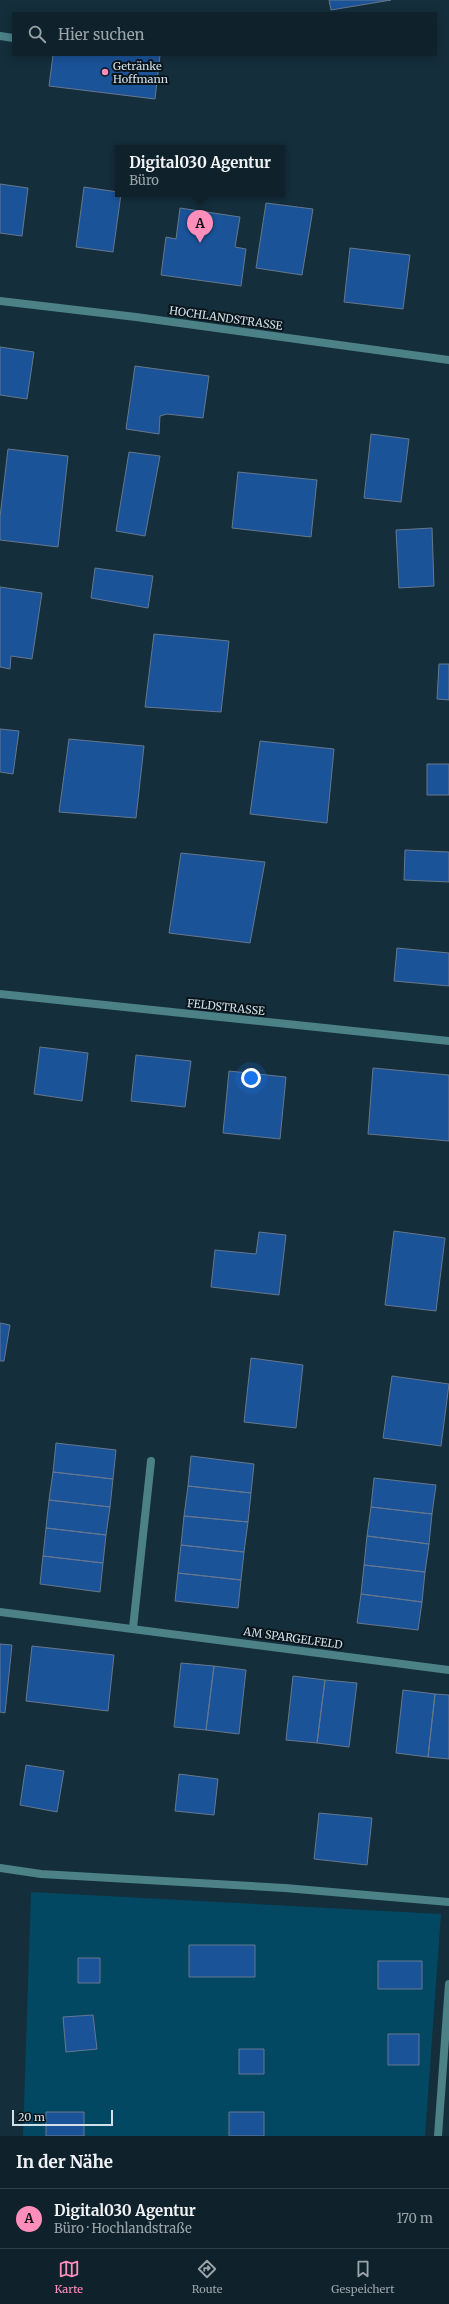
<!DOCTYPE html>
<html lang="de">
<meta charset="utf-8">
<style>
:root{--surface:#0f222c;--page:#1d2f38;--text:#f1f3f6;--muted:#9ba4a9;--line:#2f3f48;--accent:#ff8eba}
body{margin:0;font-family:Merriweather,serif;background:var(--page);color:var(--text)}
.scale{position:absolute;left:12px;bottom:10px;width:101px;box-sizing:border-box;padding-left:4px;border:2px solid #d1e0e9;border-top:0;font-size:11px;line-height:14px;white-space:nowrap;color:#d1e0e9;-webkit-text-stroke:3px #0a151b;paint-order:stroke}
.you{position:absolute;left:251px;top:1078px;width:14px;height:14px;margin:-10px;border:3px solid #fff;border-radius:50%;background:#1a73e8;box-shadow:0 0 0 6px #1a73e833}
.badge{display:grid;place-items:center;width:26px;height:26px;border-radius:50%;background:var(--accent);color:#111;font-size:13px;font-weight:700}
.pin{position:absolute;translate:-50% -33px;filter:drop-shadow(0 1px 2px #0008)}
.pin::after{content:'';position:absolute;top:21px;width:14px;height:12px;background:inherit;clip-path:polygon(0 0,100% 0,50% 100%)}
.popup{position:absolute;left:115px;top:145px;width:170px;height:52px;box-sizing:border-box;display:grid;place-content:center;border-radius:0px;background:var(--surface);filter:drop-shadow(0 1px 3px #0005);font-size:13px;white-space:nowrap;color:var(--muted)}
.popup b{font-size:15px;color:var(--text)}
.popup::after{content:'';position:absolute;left:50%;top:100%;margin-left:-8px;border:8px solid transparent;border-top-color:var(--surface)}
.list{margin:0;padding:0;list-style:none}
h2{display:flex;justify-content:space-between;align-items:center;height:52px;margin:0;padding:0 16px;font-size:17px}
h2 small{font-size:13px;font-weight:400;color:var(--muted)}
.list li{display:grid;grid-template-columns:26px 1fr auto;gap:12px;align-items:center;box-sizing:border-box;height:60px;padding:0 16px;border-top:1px solid var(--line)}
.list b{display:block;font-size:15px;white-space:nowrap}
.list p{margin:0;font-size:13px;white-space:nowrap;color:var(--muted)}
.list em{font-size:13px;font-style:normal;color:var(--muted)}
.icon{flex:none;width:22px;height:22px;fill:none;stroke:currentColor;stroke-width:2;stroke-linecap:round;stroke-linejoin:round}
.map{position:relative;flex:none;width:449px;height:2136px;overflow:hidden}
.search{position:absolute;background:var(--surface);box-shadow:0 2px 10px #0003;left:12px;right:12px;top:12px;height:44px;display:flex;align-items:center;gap:10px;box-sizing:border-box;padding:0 14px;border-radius:0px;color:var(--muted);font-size:15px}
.sheet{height:112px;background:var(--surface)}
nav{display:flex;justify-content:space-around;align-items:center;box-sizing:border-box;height:56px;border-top:1px solid var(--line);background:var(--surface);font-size:11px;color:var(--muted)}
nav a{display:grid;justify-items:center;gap:2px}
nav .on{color:var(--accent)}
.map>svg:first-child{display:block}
</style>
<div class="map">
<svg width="449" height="2136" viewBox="0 0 449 2136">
<rect width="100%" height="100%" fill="#142e3b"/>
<!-- green -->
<path fill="#034862" d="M31,1892L441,1914L425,2136H23Z"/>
<!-- building -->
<path fill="#1b5399" stroke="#66778d" d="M329,0H391L331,10Z
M53,55H160L155,99L49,86Z
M0,184L28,188L22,236L0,233Z
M84,187L118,192V194H121L113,252L76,247Z
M266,203L313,209L302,275L256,268Z
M180,208L240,217L235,247L246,249L241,286L161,275L166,237L176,239Z
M350,248L410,255L403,309L344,302Z
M0,347L34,352L27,399L0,395Z
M135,366L209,376L203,418L167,414L160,416L159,434L126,429Z
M371,434L409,439L401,502L364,498Z
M8,449L68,456L58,547L0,540V517Z
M129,452L160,456L145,536L116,531Z
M238,472L317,480L311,537L232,528Z
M432,528L434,586L399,588L396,530Z
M95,568L153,576L148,608L91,598Z
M0,587L42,593L32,659L11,656L10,669L0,667Z
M154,634L229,641L221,712L145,707Z
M439,664H449V700L437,699Z
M0,729L19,731L13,774L0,772Z
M69,739L144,746L136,818L59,812Z
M260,741L334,749L327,823L250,814Z
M427,764H449V795H427Z
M405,850L449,852V882L404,880Z
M181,853L265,862L250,943L169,933Z
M397,948L449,953V986L394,981Z
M40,1047L88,1053L82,1101L34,1094Z
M136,1055L191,1061L185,1107L131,1101Z
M373,1068L449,1075V1141L368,1134Z
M229,1071L286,1077L280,1139L223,1133Z
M394,1231L445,1238L436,1311L385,1305Z
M259,1232L286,1235L279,1295L211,1287L215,1250L256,1254Z
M0,1323L10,1325L4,1361H0Z
M251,1358L303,1365L296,1428L244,1422Z
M392,1376L449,1384L441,1446L383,1438Z
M56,1443L116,1450L113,1479L53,1472Z
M191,1456L254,1464L251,1493L188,1486Z
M53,1472L113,1479L110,1507L49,1500Z
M374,1478L436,1485L432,1514L371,1507Z
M188,1486L251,1493L248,1522L184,1516Z
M49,1500L110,1507L106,1535L46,1528Z
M371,1507L432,1514L429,1544L367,1536Z
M184,1516L248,1522L244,1552L181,1545Z
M46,1528L106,1535L103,1563L43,1556Z
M367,1536L429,1544L425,1572L364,1565Z
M181,1545L244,1552L241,1580L178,1573Z
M43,1556L103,1563L100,1592L40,1584Z
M364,1565L425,1572L422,1602L361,1594Z
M178,1573L241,1580L238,1608L175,1601Z
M361,1594L422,1602L418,1630L357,1623Z
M0,1644L12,1645L5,1713L0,1712Z
M32,1646L114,1655L108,1711L26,1701Z
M181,1663L214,1666L206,1730L174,1727Z
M214,1666L246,1670L239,1734L206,1730Z
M293,1676L325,1680L317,1743L286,1740Z
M325,1680L357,1683L349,1747L317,1743Z
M403,1690L435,1694L428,1757L396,1753Z
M435,1694L449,1695V1759L428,1757Z
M26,1765L64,1771L57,1812L20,1805Z
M179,1774L218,1779L214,1815L175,1811Z
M319,1813L372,1818L367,1865L314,1859Z
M189,1945H255V1977H189Z
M78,1958H100V1983H78Z
M378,1961H422V1989H378Z
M93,2015L97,2049L66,2052L63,2017Z
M388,2034H419V2065H388Z
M239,2049H264V2074H239Z
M46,2112H84V2136H46Z
M229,2112H264V2136H229Z"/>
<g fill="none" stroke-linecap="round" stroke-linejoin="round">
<!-- lane -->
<path stroke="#4c8188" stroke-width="8" d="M0,36L13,38
M0,1868L41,1874L285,1888L449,1902
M438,2136L449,1984"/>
<!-- street -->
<path stroke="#4c8188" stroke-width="8" d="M0,301L136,317L449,360
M0,994L449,1041
M0,1612L449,1670
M133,1628L151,1461"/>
</g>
<!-- markers -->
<circle fill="#ff8eba" stroke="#0a151b" stroke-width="1.5" cx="105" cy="72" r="4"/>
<g text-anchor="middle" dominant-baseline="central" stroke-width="4" stroke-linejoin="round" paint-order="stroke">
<!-- poi labels -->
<g font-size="11" fill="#d1e0e9" stroke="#0a151b" text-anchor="start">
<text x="113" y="66">Getränke<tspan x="113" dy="13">Hoffmann</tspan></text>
</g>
<!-- street labels -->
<g font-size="11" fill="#d1e0e9" stroke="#0a151b">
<text transform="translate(226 318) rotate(8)">HOCHLANDSTRASSE</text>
<text transform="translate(226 1007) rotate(6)">FELDSTRASSE</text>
<text transform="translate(293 1638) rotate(8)">AM SPARGELFELD</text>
</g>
</g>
</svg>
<div class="scale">20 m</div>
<div class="you"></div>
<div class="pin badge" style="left:200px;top:243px">A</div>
<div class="popup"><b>Digital030 Agentur</b>Büro</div>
<div class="search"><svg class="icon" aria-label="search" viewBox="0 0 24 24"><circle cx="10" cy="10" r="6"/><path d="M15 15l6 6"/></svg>Hier suchen</div>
</div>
<section class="sheet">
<h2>In der Nähe<small></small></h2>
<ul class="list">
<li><span class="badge">A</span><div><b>Digital030 Agentur</b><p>Büro · Hochlandstraße</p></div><em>170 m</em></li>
</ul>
</section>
<nav>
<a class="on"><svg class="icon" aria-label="map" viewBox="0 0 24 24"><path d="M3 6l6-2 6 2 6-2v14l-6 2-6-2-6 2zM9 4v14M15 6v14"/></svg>Karte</a>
<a><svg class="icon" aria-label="directions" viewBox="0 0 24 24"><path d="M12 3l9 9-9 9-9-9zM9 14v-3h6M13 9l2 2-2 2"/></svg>Route</a>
<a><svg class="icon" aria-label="saved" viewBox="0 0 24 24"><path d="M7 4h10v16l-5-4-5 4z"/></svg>Gespeichert</a>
</nav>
